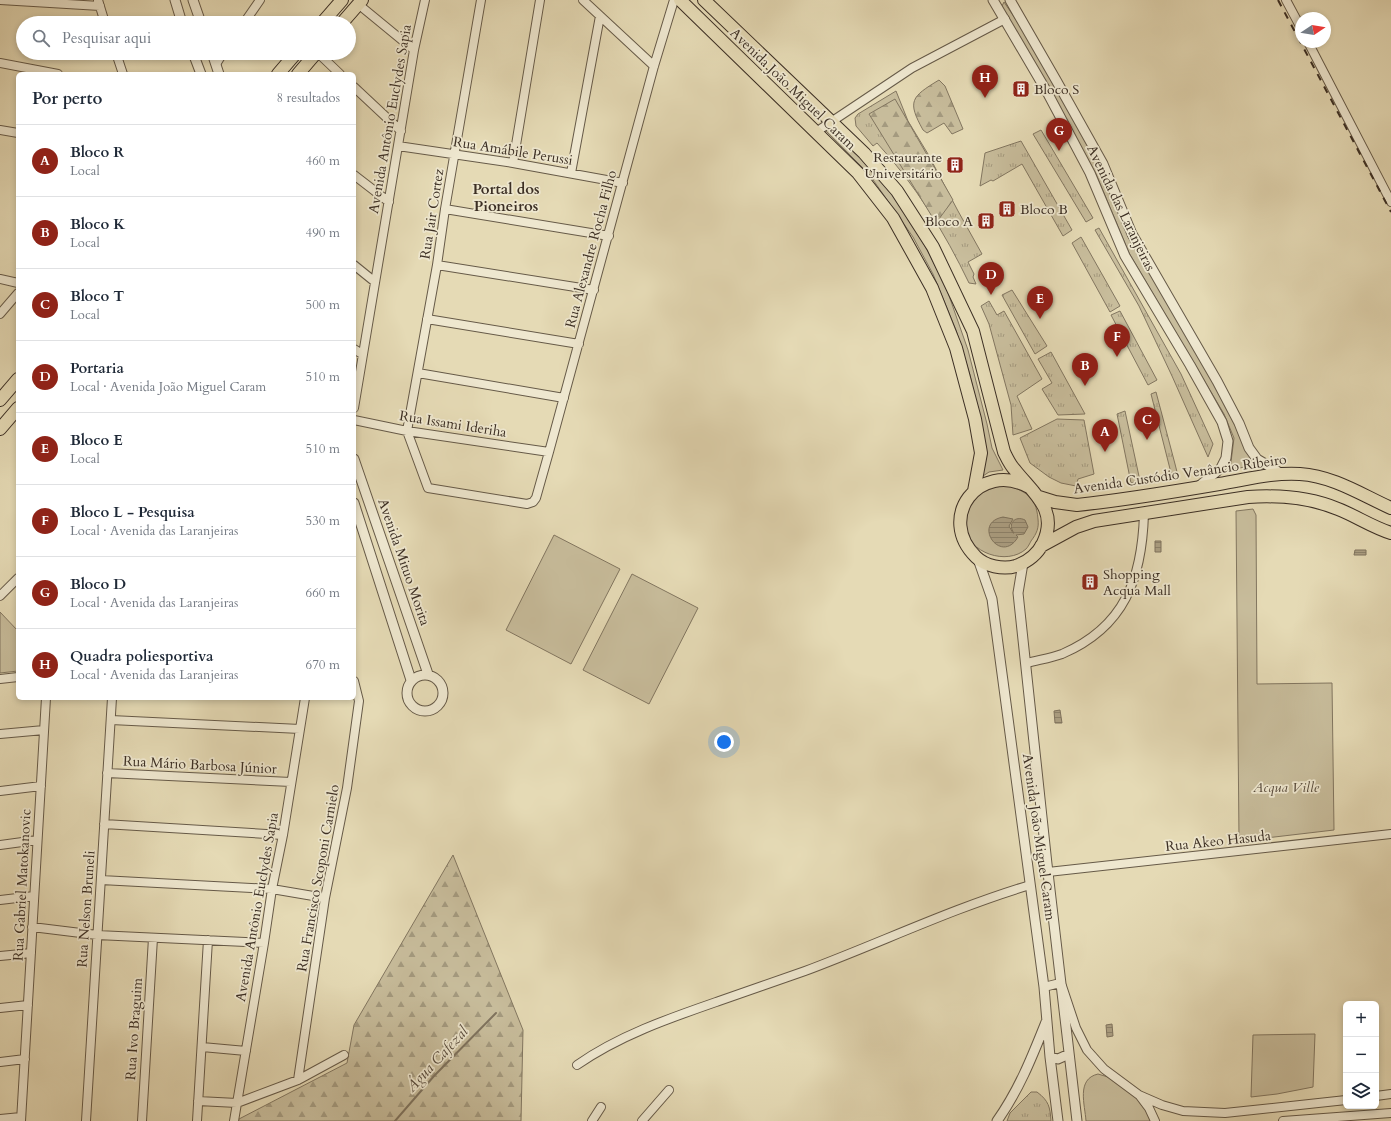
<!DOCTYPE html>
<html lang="pt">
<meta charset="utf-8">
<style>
:root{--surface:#fff;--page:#f6f6f7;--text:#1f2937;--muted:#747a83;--line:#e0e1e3;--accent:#8f2418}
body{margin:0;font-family:Cardo,serif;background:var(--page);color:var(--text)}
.controls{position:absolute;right:12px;bottom:12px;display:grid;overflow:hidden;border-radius:6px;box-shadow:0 2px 6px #0003}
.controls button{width:36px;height:36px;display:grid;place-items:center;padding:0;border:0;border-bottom:1px solid var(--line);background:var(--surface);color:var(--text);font:20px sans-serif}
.compass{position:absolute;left:1295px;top:12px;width:36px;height:36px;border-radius:50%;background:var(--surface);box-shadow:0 2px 6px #0003;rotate:78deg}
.you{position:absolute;left:724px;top:742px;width:14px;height:14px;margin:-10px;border:3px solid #fff;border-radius:50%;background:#1a73e8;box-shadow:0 0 0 6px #1a73e833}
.badge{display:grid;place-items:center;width:26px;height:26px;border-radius:50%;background:var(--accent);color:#fff;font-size:13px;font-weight:700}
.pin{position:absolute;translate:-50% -33px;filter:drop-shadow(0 1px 2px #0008)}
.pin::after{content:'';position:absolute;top:21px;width:14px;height:12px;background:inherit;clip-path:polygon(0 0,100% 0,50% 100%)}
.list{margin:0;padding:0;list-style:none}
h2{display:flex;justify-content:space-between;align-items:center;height:52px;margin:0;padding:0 16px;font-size:17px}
h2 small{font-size:13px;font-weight:400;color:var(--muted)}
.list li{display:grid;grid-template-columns:26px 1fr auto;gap:12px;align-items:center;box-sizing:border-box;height:72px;padding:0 16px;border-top:1px solid var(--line)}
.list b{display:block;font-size:15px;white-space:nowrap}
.list p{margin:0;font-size:13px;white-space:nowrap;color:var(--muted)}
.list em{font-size:13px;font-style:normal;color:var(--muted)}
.icon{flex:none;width:22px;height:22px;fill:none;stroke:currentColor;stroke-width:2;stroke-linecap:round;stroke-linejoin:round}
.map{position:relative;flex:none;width:1391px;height:1121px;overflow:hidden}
.search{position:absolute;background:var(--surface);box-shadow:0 2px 6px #0003;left:16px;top:16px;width:340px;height:44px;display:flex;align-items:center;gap:10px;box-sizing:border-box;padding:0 14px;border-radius:22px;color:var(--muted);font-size:15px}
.panel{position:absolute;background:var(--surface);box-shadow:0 2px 6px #0003;left:16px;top:72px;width:340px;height:628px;border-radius:6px}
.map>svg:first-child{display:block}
</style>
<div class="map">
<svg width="1391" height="1121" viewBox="0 0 1391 1121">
<defs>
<pattern id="grass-tufts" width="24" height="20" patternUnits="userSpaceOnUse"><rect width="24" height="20" fill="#c8bd9c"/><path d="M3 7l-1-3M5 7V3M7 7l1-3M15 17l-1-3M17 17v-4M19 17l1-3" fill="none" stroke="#a49a7f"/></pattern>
<pattern id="forest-firs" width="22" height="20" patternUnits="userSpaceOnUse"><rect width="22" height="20" fill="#c8bd9c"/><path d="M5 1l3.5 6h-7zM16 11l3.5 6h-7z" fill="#a49a7f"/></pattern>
<pattern id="water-rules" width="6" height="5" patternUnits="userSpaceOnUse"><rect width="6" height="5" fill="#aca084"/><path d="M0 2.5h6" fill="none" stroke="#8d836c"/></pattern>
</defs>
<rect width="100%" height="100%" fill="#e5dab5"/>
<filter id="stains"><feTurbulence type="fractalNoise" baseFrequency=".005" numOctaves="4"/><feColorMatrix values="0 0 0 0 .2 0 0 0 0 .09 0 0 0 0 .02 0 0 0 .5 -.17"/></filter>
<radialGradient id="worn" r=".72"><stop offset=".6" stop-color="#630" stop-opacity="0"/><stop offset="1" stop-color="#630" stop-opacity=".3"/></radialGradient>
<!-- grass -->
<path fill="url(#grass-tufts)" stroke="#827660" d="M896,91L908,121L928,154L958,211L982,254L968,262L974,274L973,277L976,284L969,283C945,233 915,184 877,143L873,146L856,126L855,118L858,114Z
M1041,130L1093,218L1086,222L1033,134Z
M1021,141L1072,230L1063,236L1022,164L993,181L991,180L980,186L985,153Z
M1099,228L1181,374L1213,444L1208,457L1172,376L1139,306L1095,230Z
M1081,237L1120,306L1110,312L1072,243Z
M1012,290L1047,346L1035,354L1002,295Z
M989,301L997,315L1004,311L1042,379L1017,396L1032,429L1013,435L1011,405L989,324L981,306Z
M1120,311L1157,380L1148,385L1111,315Z
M1051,352L1085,414L1058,415L1042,389L1052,383L1038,359Z
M1156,392L1175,464L1177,472L1171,473L1169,465L1151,394Z
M1125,411L1140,481L1131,483L1117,414Z
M1057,419L1084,420L1094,474L1078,479L1076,486L1061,483L1049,477L1030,463L1020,438Z
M1031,1092H1037C1049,1101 1050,1107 1051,1121H1007L1010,1113Z"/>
<!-- forest -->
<path fill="url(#forest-firs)" stroke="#827660" d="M939,80L945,86L963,129L952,134L944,123L927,133L923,130C907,101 911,97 939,80Z
M895,99L953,200L936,223L869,114Z
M453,855L523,1030L521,1121H238L239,1119L347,1063L354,1025Z"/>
<!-- park -->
<path fill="#c8bd9c" stroke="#827660" d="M1004,2L1031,42L1110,184L1240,430L1254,465L1230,470L1234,438L1224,414L1129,253L1096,174L1048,87L1001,8Z
M829,128H832L880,179L898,201L926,248L938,271L947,290L968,350L987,424L992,448L1003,470L989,472L983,476L981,425L970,375L956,330L933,274L913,237L869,174L826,131Z
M1005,484C1025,492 1036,495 1038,519C1039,528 1037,533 1031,541C1030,543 1028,547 1026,549C1007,566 968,553 965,527C965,524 966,521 966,518C966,515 966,511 967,509C970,502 975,496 979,490Z
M1253,509L1256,515L1257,684L1332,683L1334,830L1249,840L1239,839L1236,511Z
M554,535L620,569L571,664L506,630Z
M632,574L698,608L649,704L583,670Z
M0,612L18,631V671L0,673Z
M1315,1034L1313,1087L1277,1094L1251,1097L1253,1035Z
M1098,1074L1108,1077L1141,1101L1153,1121H1086C1085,1105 1076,1079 1098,1074Z"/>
<!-- water -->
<path fill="url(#water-rules)" stroke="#7f735e" d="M1003,517L1013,519L1009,526L1013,533H1014C1007,524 1015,515 1025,520L1028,527L1024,534L1016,535L1018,537C1001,566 971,523 1003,517Z
M1155,541H1161V552H1155Z
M1355,550H1366V555H1354Z
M1060,710L1062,723H1055L1054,711Z
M1112,1024L1113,1036L1107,1037L1106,1025Z"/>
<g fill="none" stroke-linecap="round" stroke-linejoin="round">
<!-- stream -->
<path stroke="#7f735e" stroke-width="2" d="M395,1121L434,1076L496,1013"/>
<!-- minor casing -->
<g stroke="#665a48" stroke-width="10">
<path id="minor" d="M0,0L100,6
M98,0L105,23
M481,0L445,209L437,265L407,431L428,488L527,504L533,502L536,498L549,452L654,66L674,0
M583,0L654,66
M1286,0L1301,28
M358,4L414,50
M244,23L260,0
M1308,42L1391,202
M116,53L123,74
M318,53L340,74
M0,63L58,74
M216,64L223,53
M354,87L401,131
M0,130L18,133
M816,132L912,68L1005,19
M398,146L513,163L623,183
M513,163L540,0
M571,173L600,16
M354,175L389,202
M445,209L609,236
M354,265L375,282
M437,265L594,290
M0,279L18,283
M0,314L18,293
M427,319L579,344
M354,349L362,354
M418,373L564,398
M354,408L414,50L425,0
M354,420L407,431L549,452
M0,596L18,578
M1027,663C1038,660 1051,658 1062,654C1125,627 1142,578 1144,514
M0,679L18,677
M111,720L300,729
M0,734L44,730
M107,773L291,782
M0,791L41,786
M104,824L283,835
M0,845L37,840
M1048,872L1391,834
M101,880L272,889L325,898
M0,900L34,896
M32,927L97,935L264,943
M0,956L31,953
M1044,987L1056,984L1062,986L1076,1028L1087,1050L1104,1069L1139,1095L1162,1105L1183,1111L1225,1113L1346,1100
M0,1008L28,1005
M202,1047L246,1051
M0,1062L25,1059
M577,1065C620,1035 670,1018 719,1001C748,991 776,981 805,971C880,943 953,908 1030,885
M298,1080L325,898L347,788L359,701L354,681
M1140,1096L1149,1108L1155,1121
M1376,1096L1391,1094
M198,1101L237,1103L298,1080L344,1055
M0,1119L21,1117
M21,1121L46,698
M86,1121L112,698
M142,1121L153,938
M197,1121L208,940
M234,1121L264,943L272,889L283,835L305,698
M592,1121L601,1107
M642,1121L669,1090
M1283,1121L1391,1113"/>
</g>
<!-- tertiary casing -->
<g stroke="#665a48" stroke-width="11">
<path id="tertiary" d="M175,0L182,23
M193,0L201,23
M993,0L1047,92L1090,173L1125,256L1190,365L1222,422L1228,441L1226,458L1221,468L1198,487
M1010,0L1056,80L1103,164L1132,234L1217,381L1239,423L1249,448L1257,459L1282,474
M193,53L201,74
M212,53L219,74
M354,459L428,674
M354,503L411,680
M978,559L992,599L1044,987L1050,1057L1058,1121
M1023,563L1018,593L1047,864L1077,1121
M407 693a18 18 0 1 1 36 0a18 18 0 1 1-36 0Z
M1050,1057L1058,1059L1069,1054
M997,1121C1019,1090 1032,1057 1046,1022"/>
</g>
<!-- primary casing -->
<g stroke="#3c2f24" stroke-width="14">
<path id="primary" d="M680,0L858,173L893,218L932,288L956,348L975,419L981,453L974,491
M704,0L864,153L897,191L933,247L973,331L1004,452C1007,458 1010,465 1015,470C1033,493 1059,510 1043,543C1037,555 1027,562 1016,566C1003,570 985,566 976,557C936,518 979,460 1029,487
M322,23L342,0
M342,23L362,0
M278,74L296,53
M298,74L316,53
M0,400L18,379
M0,429L18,408
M1039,497L1055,502L1077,505C1124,500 1172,492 1219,484C1245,480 1273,472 1300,474C1333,476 1362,495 1391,508
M1041,546L1076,527L1094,521L1248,497C1278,495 1309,497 1338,509C1356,516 1372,527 1391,533"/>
</g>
<!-- minor -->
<use href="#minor" stroke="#eee7cf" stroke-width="8"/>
<!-- tertiary -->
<use href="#tertiary" stroke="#eee7cf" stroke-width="9"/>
<!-- primary -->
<use href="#primary" stroke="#e5dab5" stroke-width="12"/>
<!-- rail -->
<path stroke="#3c2f24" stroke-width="2" stroke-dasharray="7 7" stroke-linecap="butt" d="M1278,0L1391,212"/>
</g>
<!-- icons -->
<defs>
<g id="building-square" transform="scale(0.9)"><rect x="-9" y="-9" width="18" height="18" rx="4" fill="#8f2418" stroke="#eee7cf"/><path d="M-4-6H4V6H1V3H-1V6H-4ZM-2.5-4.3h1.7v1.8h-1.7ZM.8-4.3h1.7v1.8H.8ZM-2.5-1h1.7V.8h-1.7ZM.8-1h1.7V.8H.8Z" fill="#fff"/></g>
</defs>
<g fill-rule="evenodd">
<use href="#building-square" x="1021" y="89"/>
<use href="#building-square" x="955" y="165"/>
<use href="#building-square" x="1007" y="209"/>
<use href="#building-square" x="986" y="221"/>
<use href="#building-square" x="1090" y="582"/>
</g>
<g text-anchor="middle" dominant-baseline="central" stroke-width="3.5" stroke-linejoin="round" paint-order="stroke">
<!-- street labels -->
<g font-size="14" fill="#3c2f24" stroke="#eee7cf">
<text transform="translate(793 89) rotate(44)">Avenida João Miguel Caram</text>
<text transform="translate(390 119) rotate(-80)">Avenida Antônio Euclydes Sapia</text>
<text transform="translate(513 151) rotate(9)">Rua Amábile Perussi</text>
<text transform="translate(1121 208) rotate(64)">Avenida das Laranjeiras</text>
<text transform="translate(432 214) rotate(-81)">Rua Jair Cortez</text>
<text transform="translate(591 249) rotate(-75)">Rua Alexandre Rocha Filho</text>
<text transform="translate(453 424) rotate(9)">Rua Issami Ideriha</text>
<text transform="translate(1180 474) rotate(-8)">Avenida Custódio Venâncio Ribeiro</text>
<text transform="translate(404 562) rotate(71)">Avenida Mituo Morita</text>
<text transform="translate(200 765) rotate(3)">Rua Mário Barbosa Júnior</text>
<text transform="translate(1039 837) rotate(82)">Avenida João Miguel Caram</text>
<text transform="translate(1218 841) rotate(-6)">Rua Akeo Hasuda</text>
<text transform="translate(318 878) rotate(-80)">Rua Francisco Scoponi Carnielo</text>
<text transform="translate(22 885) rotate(-87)">Rua Gabriel Matokanovic</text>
<text transform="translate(257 907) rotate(-80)">Avenida Antônio Euclydes Sapia</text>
<text transform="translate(86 909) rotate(-86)">Rua Nelson Bruneli</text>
<text transform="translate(134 1029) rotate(-86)">Rua Ivo Braguim</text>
</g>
<!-- poi labels -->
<g font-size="14" fill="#3c2f24" stroke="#eee7cf" text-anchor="start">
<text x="1034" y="89">Bloco S</text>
<text x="942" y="157" text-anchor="end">Restaurante<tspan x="942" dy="16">Universitário</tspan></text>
<text x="1020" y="209">Bloco B</text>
<text x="973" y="221" text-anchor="end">Bloco A</text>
<text x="1103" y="574">Shopping<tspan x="1103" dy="16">Acqua Mall</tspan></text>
</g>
<!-- park labels -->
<g font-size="14" font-style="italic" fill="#584b3c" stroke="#eee7cf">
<text x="1286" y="787">Acqua Ville</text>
</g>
<!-- neighbourhood labels -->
<g font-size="15" font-weight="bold" fill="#3c2f24" stroke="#eee7cf">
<text x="506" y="189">Portal dos<tspan x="506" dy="17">Pioneiros</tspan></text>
</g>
<!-- water labels -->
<g font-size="15" font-style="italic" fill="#584b3c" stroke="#eee7cf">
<text transform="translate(437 1059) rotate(-47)">Água Cafezal</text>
</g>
</g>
<rect width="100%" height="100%" filter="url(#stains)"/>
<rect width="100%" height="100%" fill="url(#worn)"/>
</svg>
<div class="controls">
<button>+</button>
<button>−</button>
<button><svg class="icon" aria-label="layers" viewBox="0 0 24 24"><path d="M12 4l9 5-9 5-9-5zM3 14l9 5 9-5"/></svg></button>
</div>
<svg class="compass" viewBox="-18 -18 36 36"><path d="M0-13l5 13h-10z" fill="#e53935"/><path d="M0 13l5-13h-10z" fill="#747a83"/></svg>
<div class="you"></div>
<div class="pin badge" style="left:1105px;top:452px">A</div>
<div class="pin badge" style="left:1085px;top:386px">B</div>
<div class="pin badge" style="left:1147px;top:440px">C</div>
<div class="pin badge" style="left:991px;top:295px">D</div>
<div class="pin badge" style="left:1040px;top:319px">E</div>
<div class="pin badge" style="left:1117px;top:357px">F</div>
<div class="pin badge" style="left:1059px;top:151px">G</div>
<div class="pin badge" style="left:985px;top:98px">H</div>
<div class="search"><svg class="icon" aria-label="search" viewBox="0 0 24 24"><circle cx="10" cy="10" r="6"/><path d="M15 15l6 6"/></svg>Pesquisar aqui</div>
<section class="panel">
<h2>Por perto<small>8 resultados</small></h2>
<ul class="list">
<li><span class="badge">A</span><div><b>Bloco R</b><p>Local</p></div><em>460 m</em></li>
<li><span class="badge">B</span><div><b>Bloco K</b><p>Local</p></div><em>490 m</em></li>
<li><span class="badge">C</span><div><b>Bloco T</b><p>Local</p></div><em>500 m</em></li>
<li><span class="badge">D</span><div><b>Portaria</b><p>Local · Avenida João Miguel Caram</p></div><em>510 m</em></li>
<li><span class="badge">E</span><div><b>Bloco E</b><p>Local</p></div><em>510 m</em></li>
<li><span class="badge">F</span><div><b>Bloco L - Pesquisa</b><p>Local · Avenida das Laranjeiras</p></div><em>530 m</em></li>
<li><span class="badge">G</span><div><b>Bloco D</b><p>Local · Avenida das Laranjeiras</p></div><em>660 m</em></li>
<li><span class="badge">H</span><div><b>Quadra poliesportiva</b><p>Local · Avenida das Laranjeiras</p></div><em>670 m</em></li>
</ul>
</section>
</div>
